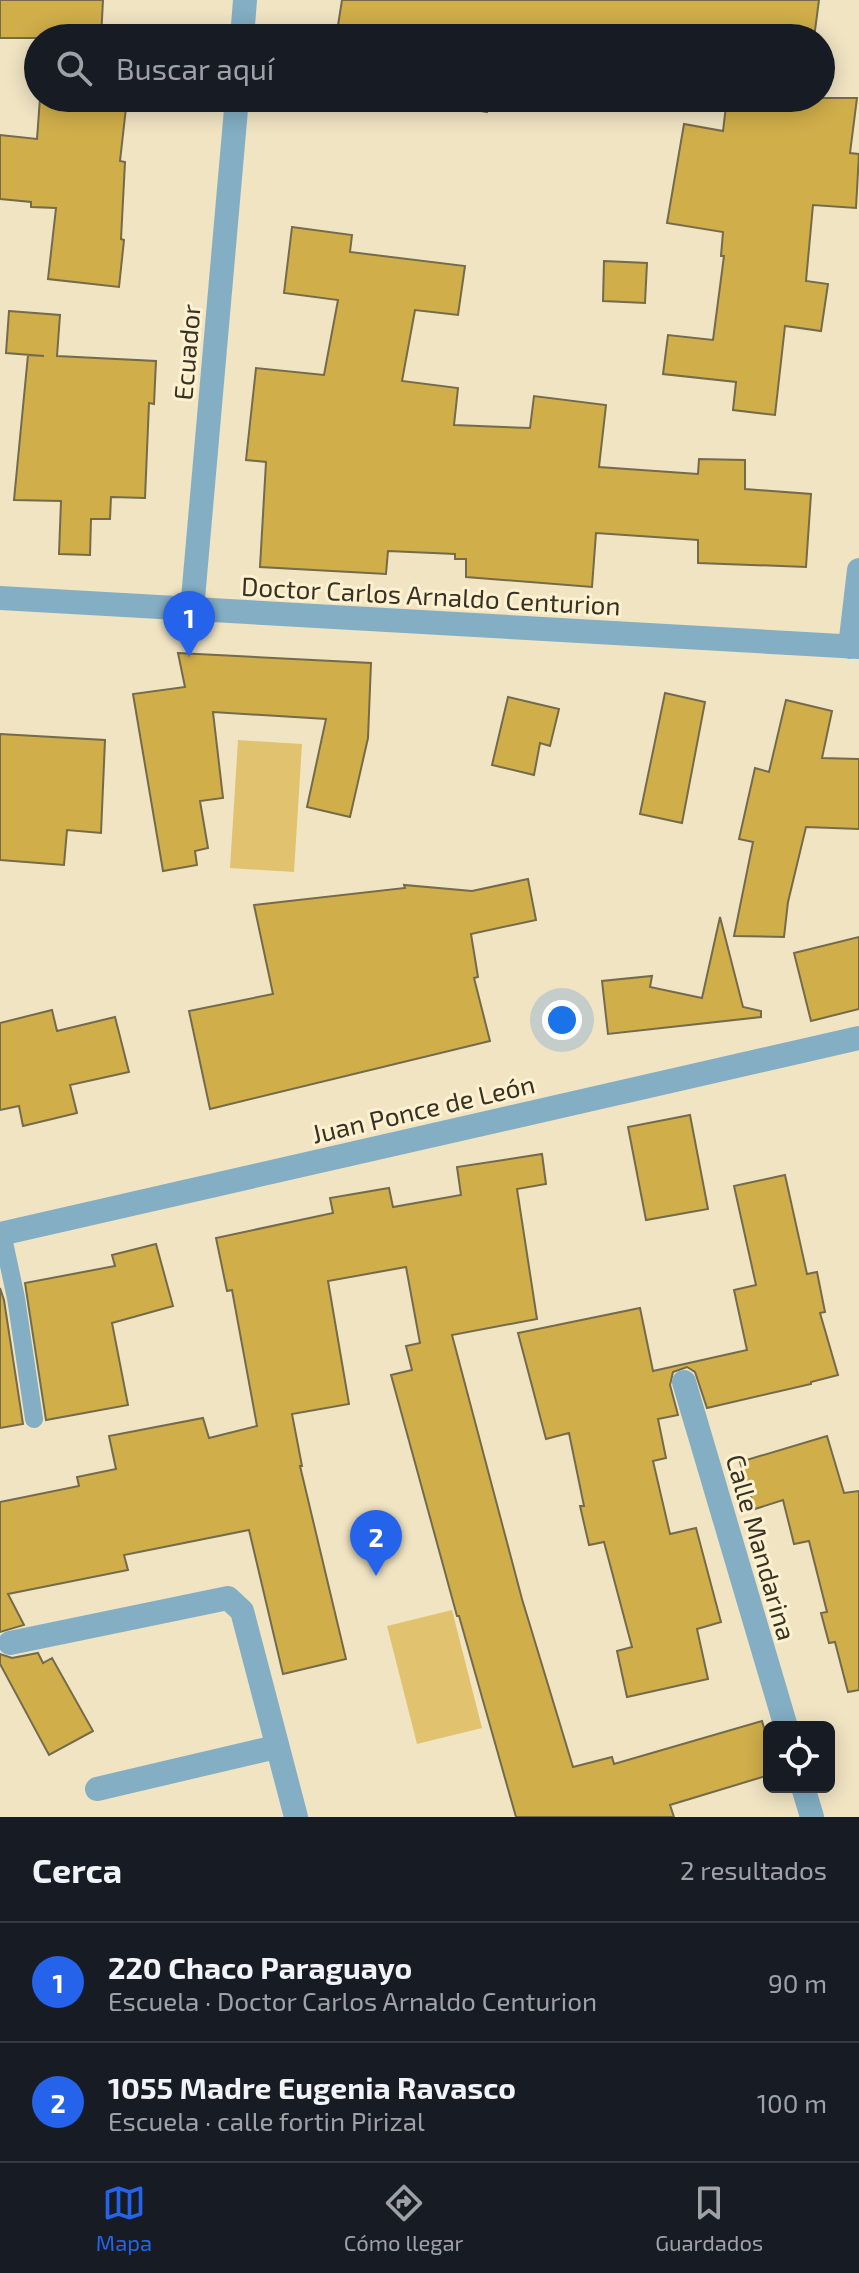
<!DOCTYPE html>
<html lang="es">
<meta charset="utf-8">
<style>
:root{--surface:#171b24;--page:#20242c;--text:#f1f3f6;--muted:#9ea1a6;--line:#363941;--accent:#2563eb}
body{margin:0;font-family:"Exo 2",sans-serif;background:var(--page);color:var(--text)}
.controls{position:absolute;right:24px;bottom:24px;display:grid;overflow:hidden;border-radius:12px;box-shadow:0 4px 20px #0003}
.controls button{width:72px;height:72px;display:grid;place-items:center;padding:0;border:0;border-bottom:2px solid var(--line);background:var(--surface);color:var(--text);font:40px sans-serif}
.you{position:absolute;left:562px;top:1020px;width:28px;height:28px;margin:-20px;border:6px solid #fff;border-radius:50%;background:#1a73e8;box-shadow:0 0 0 12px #1a73e833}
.badge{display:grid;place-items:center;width:52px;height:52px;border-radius:50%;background:var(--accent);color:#fff;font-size:26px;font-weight:700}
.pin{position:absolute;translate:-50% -66px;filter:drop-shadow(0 2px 4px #0008)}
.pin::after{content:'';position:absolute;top:42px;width:28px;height:24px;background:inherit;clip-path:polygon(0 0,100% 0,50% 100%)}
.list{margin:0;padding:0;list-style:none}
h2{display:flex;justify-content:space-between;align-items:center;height:104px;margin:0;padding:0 32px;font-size:34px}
h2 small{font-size:26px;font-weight:400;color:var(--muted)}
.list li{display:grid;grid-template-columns:52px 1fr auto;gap:24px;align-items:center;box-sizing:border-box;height:120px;padding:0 32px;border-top:2px solid var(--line)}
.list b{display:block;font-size:30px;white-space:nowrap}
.list p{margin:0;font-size:26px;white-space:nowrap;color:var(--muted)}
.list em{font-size:26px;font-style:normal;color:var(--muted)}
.icon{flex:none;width:44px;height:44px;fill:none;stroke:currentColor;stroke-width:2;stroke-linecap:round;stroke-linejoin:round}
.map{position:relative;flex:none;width:859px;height:1817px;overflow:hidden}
.search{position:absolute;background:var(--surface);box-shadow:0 4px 20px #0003;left:24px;right:24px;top:24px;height:88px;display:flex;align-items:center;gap:20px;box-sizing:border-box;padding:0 28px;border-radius:44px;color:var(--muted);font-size:30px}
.sheet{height:344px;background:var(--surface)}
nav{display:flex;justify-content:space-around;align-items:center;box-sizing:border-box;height:112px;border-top:2px solid var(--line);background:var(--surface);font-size:22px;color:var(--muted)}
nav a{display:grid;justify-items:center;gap:4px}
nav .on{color:var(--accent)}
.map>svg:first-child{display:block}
</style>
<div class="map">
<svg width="859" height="1817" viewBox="0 0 859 1817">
<rect width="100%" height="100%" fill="#f0e4c3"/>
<!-- green -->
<path fill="#e1c36f" d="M238,740L302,744L294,872L230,868Z
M452,1610L482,1728L417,1744L387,1626Z"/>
<!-- building -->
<path fill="#d0ae4a" stroke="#746a4c" stroke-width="2" d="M0,0H103L101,38H0Z
M342,0H819L814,38H752L700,30L699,38H653L624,33V38H600L550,30L549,38H336Z
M40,98L127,99L120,161L125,162L121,239L124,240L119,287L48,279L56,208L31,207V202L0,199V135L37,139Z
M407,98H490L487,112Z
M727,98H857L850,153L859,154L856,208L813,205L806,281L828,284L821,331L785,326L775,415L733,410L736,382L663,374L668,335L713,340L724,256H721L723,232L667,223L684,124L723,131Z
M292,227L352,235L350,252L465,266L458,315L415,310L402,381L458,388L454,425L530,428L534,396L606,405L599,467L698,474L699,459L745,460V489L811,494L806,567L698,563V540L596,533L592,587L466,577V559H455V554L388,551L386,574L260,567L266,462L246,460L256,368L324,375L338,300L284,293Z
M604,261L647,263L645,303L603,301Z
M9,311L60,315L57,356L156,361L154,404L149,403L145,498L111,497L110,519H91L90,555L59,554L61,501L14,500L28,355L44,356L6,353Z
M178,653L371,663L368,738L350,817L307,807L326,719L213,712L223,798L200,801L208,848L195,851L197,865L163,871L133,694L185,687Z
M665,693L705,702L682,823L640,814Z
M508,697L559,709L550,746L540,743L534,775L492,765Z
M786,700L832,711L822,758L859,759V829L806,827L788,902L784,937L734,936L753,842L739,839L755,768L769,772Z
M0,734L105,740L101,833L67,830L64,865L0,860Z
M528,879L536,920L471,934L478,977L474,978L490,1041L210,1109L189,1011L273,994L254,905L405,888L404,885L472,891Z
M720,917L743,1007L761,1011V1017L608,1034L602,981L652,976L650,987L702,998Z
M859,937V1009L811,1021L794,953Z
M52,1010L57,1031L115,1017L129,1072L70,1085L77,1113L23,1126L19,1106L0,1110V1023Z
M690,1115L708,1209L646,1220L628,1127Z
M542,1154L546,1184L517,1189L537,1319L452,1335L522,1599L573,1767L612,1757L614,1764L762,1721L769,1745V1775L670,1805L674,1817H516L459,1616H457L391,1375L412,1370L406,1346L420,1343L406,1267L328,1281L349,1404L292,1414L302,1466H300L346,1659L283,1674L249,1530L124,1555L128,1570L8,1594L24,1625L0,1632V1502L79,1486L77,1477L116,1469L109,1436L203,1418L209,1438L257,1426L232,1290L227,1291L216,1238L333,1213L330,1198L389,1188L393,1207L461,1195L457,1167Z
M785,1175L807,1274L817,1272L825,1312L820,1313L838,1375L811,1382V1384L707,1408L695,1372L687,1367L673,1372L670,1385L678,1415L658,1419L666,1458L653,1461L670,1534L696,1528L721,1622L697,1629L708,1679L627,1697L617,1651L632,1647L604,1542L589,1545L580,1506H584L569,1433L546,1439L518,1333L640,1308L653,1371L747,1350L734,1290L756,1285L734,1186Z
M156,1244L173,1306L112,1323L128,1405L46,1420L25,1283L115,1266L112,1255Z
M0,1288L4,1300L23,1424L0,1428Z
M827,1436L844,1493L859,1491V1690L848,1692L835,1642L829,1643L821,1613L827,1612L809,1541L794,1544L783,1500L755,1509L740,1462Z
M38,1653L43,1663L52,1658L93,1731L49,1755L0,1664V1654L12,1658Z"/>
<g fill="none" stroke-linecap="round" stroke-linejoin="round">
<!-- lane -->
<path stroke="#83aec4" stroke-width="18" d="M2,1233L16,1298L34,1419"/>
<!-- street -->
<path stroke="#83aec4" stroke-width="24" d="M242,38L245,0
M0,598L859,647
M192,610L237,98
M850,647L859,570
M0,1234L859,1038
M684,1382L786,1727
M10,1643L228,1598L242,1611L296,1817
M803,1787L812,1817
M97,1789L276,1747"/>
</g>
<g text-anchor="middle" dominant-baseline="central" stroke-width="6" stroke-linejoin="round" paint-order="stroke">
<!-- street labels -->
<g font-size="26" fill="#373226" stroke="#fdf1d0">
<text transform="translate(186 352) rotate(-85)">Ecuador</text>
<text transform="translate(431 595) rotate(3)">Doctor Carlos Arnaldo Centurion</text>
<text transform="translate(423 1108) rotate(-13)">Juan Ponce de León</text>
<text transform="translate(762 1547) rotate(74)">Calle Mandarina</text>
</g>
</g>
</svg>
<div class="controls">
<button><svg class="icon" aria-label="locate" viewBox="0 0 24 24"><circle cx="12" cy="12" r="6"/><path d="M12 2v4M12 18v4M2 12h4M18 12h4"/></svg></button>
</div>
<div class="you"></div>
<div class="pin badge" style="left:189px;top:657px">1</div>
<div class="pin badge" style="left:376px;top:1576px">2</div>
<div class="search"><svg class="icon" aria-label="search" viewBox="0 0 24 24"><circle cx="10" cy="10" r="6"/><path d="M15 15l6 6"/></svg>Buscar aquí</div>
</div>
<section class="sheet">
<h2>Cerca<small>2 resultados</small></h2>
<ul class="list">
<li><span class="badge">1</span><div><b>220 Chaco Paraguayo</b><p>Escuela · Doctor Carlos Arnaldo Centurion</p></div><em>90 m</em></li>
<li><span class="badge">2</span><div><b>1055 Madre Eugenia Ravasco</b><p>Escuela · calle fortin Pirizal</p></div><em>100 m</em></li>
</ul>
</section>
<nav>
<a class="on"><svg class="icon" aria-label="map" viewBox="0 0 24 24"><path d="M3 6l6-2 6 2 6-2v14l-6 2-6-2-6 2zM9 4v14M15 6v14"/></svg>Mapa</a>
<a><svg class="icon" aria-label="directions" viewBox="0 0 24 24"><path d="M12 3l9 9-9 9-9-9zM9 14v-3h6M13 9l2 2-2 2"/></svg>Cómo llegar</a>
<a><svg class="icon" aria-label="saved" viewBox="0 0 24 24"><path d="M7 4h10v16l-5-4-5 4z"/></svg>Guardados</a>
</nav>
